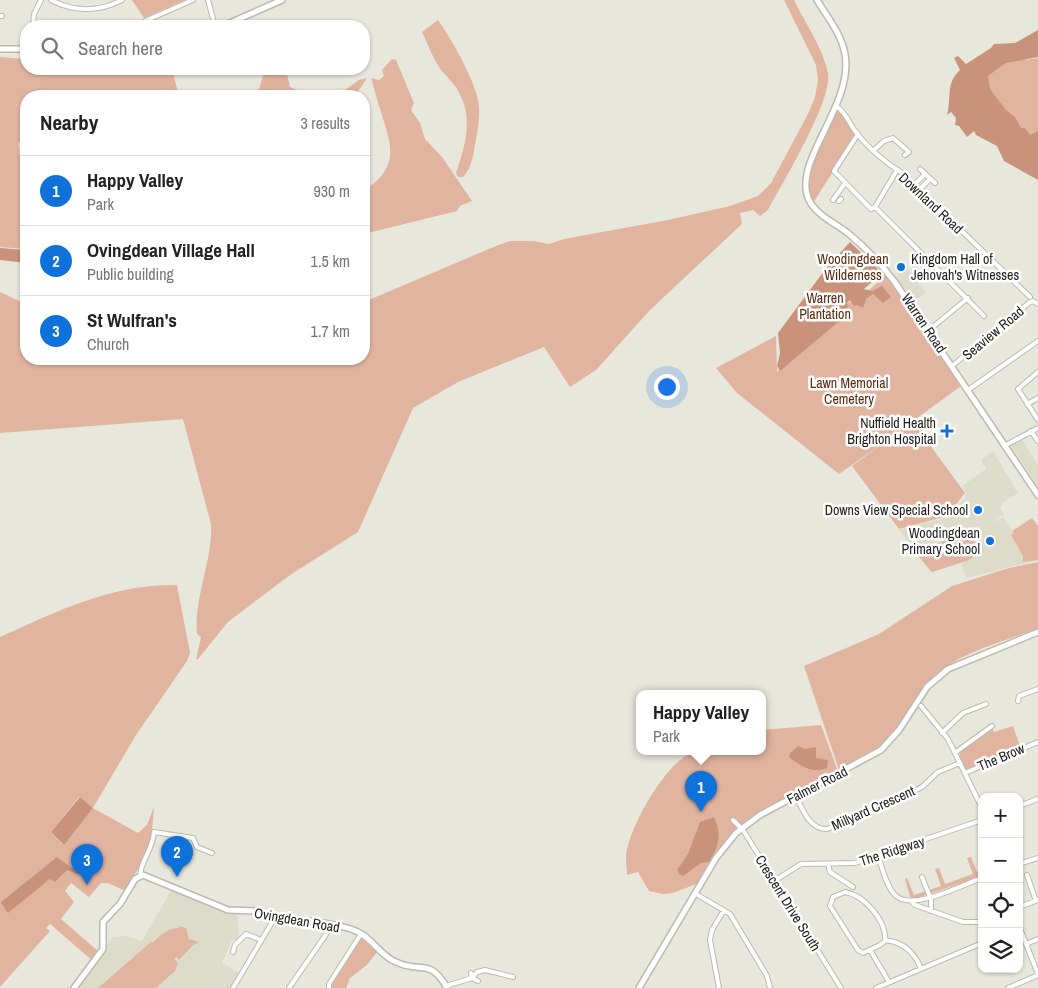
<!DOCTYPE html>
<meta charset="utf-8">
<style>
:root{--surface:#fff;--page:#f2f2f2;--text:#222;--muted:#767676;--line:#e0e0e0;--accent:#0f72db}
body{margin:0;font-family:"Archivo Narrow",sans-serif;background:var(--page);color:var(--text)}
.controls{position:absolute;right:15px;bottom:15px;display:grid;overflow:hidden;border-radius:10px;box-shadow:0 1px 4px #0004}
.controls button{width:45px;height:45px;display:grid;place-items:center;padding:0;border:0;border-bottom:1px solid var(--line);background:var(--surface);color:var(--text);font:25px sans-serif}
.you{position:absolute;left:666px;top:386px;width:18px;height:18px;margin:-12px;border:4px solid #fff;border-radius:50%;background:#1a73e8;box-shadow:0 0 0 8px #1a73e833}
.badge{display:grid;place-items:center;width:32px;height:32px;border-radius:50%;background:var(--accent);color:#fff;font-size:16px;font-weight:700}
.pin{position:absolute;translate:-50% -41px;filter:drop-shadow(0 1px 2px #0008)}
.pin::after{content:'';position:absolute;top:26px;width:18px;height:15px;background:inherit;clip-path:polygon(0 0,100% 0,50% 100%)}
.popup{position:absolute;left:636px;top:690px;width:130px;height:65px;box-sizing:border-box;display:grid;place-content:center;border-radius:10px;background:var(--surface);filter:drop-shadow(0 1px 4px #0005);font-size:16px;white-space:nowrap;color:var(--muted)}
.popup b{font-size:19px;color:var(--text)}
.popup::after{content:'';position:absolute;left:50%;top:100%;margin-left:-10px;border:10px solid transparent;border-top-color:var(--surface)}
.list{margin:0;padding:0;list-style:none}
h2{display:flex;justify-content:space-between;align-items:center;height:65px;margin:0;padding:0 20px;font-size:21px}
h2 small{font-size:16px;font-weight:400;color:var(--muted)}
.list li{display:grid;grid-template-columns:32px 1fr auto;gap:15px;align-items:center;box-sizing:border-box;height:70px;padding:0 20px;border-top:1px solid var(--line)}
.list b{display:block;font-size:19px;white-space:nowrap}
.list p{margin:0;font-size:16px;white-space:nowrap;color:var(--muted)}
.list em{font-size:16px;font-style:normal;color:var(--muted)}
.icon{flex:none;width:28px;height:28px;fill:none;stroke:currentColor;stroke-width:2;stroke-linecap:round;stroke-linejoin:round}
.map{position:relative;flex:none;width:1038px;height:988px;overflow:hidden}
.search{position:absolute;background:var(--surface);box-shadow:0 1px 4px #0004;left:20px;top:20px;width:350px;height:55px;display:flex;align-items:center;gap:12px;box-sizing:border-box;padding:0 18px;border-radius:20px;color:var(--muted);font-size:19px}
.panel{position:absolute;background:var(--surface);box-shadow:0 1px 4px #0004;left:20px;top:90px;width:350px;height:275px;border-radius:20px}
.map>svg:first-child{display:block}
</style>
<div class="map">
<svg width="1038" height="988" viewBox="0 0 1038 988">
<rect width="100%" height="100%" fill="#e7e7dc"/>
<!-- built -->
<path fill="#dddcca" d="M907,268L926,293L914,301L895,278Z
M1022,439L1038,465V487L1011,445Z
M993,451L1018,493L1002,503L1000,508L1004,514L988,525L1003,517L1012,531L1032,518L1038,526V560L966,578L961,563L931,572L914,551L970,532V530L914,550L899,530L948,517L965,498L966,493L962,486L986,469L981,460Z
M172,889L237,914L239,940H232L222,963L240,973L230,988H76L113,937L126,936L142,941Z"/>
<!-- green -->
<path fill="#e1b4a0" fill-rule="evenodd" d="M132,0H185L144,18Z
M784,0H794C805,23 823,48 828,73C833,100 782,184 768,210L760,216L753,210L740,213L742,224L650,310L596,370L570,387L544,347L458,382L413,408L358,532L290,575L228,622L198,659H196L201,637L197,634C194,596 213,560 211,524L183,419L0,433V292L26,304V359H364V302L496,246L510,241H534L549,244L564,239L668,220L730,206L758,196L771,183L808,114L815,97L818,80L816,65Z
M438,20C451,38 478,85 479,107C480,120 477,133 475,145C473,157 471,169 463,177H458L456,173C465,147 474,117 458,91C454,83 447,77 441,70C433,59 428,44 422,32Z
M1020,52L1026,60L1038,58V136L1030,140L977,77Z
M0,57L26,59V69H172L179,96H26V140L18,143L24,188H26V249L0,247Z
M392,59L396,60L414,103L411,110L420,123L425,139L442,157L472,201L460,206L457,211L364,234V188H368C400,164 391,145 381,112C377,101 375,90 371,78L379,80L384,76L382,70Z
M265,69H286L290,87C306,95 318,94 335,92L339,94L359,80L367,78L355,96H257Z
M839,108L857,134L813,203L807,185L811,165Z
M885,276L918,319L961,386L895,434L913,422L965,493L947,516L899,529L852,466L889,439L839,474L737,393L716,368L776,336L777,372C806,347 830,318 858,294L861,297Z
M1032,518L1038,526V560L1023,562V556L1011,535L1014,533L1012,531Z
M970,535L981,551L969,560L932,572L914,551L952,538L953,541Z
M1038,562V628C1011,639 962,652 941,671C915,693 904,729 877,751C866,759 851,764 839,770L804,666L879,634L952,586L1009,568Z
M177,585L190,653L187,661L136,735L93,808L138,833L147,825L154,807L151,844L126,891L108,883H101L89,897L71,883L65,891L74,902L61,919L99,952L93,961L50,924L46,928L50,931L0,987V637C58,611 111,584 177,585ZM79,797L93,808L63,845L51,832ZM57,858L50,879L8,912L1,905V902Z
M821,725L838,771L744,823L725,843L699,883L673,893L663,894L649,891L638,872L627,875C627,869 626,862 626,856C628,829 668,756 697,751C717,747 741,751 762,751V730Z
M1013,726L1020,746L965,770L959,757L961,751L992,727L994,732Z
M971,857L977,872L982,871V876L911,900L905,879L907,878L914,895L941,886L935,869L939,868L945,884L973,874L967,858Z
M179,926L186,928L189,939L199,942L193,945L179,960L176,957L174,959L178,963L175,971L156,988H98L151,942L152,943C160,936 167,928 179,928Z
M361,938L377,952L367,965L350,978L346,988H330L331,982Z"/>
<!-- forest -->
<path fill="#c9937b" d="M1038,30V57L1006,63L988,76L990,89L1006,110L1015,117L1021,128H1025L1030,135L1038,131V180L1004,161L997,146L976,135L974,131L967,137L959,126L955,125L956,118L951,112L947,115C952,97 945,84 960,70L954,58L958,56L966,64L991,48L994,44L1015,43Z
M850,242L882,273L864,289L872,291L882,286L891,297L883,303L873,294L866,299L863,308L857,305L854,306L850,300L847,303L848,310L844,317L780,371L777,366L780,353L778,333L824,271Z
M0,248L26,250V263L0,260Z
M798,746L805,749L816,747V758L828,760L827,768C812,774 801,766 789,757L790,753Z
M80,797L93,808L64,845L51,832Z
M714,817C722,834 719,847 709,862L701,863L683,876L679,874L677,870L688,854L700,822Z
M57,857L79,873L77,874L67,870L55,882L50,879L8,913L1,904V902Z"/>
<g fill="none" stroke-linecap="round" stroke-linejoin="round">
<!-- street casing -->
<g stroke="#bbbab0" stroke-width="6">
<path id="street" d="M51,0C74,12 99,12 122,0
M208,0L215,26
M0,16H2
M33,26L34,14L41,0
M139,26L145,21L193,0
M836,106C846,112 849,123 855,131C867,147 886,163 902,173L1030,297
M858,134L834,171L871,209L875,207
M874,150L884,141L893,138L909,152L905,155
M920,169L935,183
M914,185L925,174
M919,190L930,179
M833,200L845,183
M839,201L841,199
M875,207L984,316
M875,207L897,170
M929,330L968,298
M952,366L1030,302L1033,301L1038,304
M1038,372L1018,389L1038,420
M968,390L1038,341
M1027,404L1038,398
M1031,431L1038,441
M1004,446L1038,428
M1018,701L1019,696L1038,689
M921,706L948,739L982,808
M942,733L963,713L986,704
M956,752L992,726
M965,773L1038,742
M796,796C802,809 810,830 827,829L870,813L922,787L938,772L960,763
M1019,806L1038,799
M733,820L743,830L841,988
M878,856C882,867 886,886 895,895C911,912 962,885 982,878
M828,864L830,872L853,887
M1019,864L1038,858
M1027,875L1036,901
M140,876C140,862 153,850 154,832L193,838L197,847L212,853
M922,877L930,897
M774,881L801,864L855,863L982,820
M845,892C864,895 887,921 885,941L880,945L863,953L858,950L830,906L833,897Z
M696,894L730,914L767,976L770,988
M931,896V911
M912,902L915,905L963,922H982
M1019,907L1038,900
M1019,926L1038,974
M885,940C903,942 915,953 921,969
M1026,944L1038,939
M870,950L889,982
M233,952L235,945L246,934L261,940
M471,973L472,978L478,981
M446,986L472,978L477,972L485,970L513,977
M233,988L274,919
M289,988L327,933L329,926
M329,988V984L361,934
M719,988L710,940L712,930L724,910
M876,988L982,943
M1008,988L1038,975"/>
</g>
<!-- secondary casing -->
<g stroke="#bbbab0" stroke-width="8">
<path id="secondary" d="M817,0C827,17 841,33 845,54C854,106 791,162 809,200C817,216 837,224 849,234C866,248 881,264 894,281L1038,495
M223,26L282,0
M0,49H26
M74,988L103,949V922L120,904L135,879L143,875L228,910L258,911L274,919L285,917C306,922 342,923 360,933C374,941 381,956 396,962C421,974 430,957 447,988
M639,988L716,858L736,833L760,815L881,750L899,730L927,687L948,669L1038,632"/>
</g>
<!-- street -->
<use href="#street" stroke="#fff" stroke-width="4"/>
<!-- secondary -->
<use href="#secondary" stroke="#fff" stroke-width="5"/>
</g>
<!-- markers -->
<g fill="#0f72db" stroke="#fff" stroke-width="2">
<circle cx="901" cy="267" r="5"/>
<path d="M944.5 423.5h5v5h5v5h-5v5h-5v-5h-5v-5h5z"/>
<circle cx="978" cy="510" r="5"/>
<circle cx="990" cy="541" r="5"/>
</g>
<g text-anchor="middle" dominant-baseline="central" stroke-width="5" stroke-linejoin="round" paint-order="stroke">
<!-- street labels -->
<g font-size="14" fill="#1d1d19" stroke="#fff">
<text transform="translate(931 203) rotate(43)">Downland Road</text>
<text transform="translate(924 323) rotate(56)">Warren Road</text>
<text transform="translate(993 333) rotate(-40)">Seaview Road</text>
<text transform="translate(1001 757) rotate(-23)">The Brow</text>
<text transform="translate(817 785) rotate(-27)">Falmer Road</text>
<text transform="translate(873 808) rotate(-24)">Millyard Crescent</text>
<text transform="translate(892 851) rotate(-18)">The Ridgway</text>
<text transform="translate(788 903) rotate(58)">Crescent Drive South</text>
<text transform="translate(297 920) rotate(10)">Ovingdean Road</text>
</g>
<!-- park labels -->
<g font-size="14" fill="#5d2910" stroke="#fff">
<text x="853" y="259">Woodingdean<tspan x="853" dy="16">Wilderness</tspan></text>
<text x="825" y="298">Warren<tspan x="825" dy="16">Plantation</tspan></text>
<text x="849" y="383">Lawn Memorial<tspan x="849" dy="16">Cemetery</tspan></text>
</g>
<!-- poi labels -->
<g font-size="14" fill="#1d1d19" stroke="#fff" text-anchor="end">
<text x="911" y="259" text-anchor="start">Kingdom Hall of<tspan x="911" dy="16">Jehovah's Witnesses</tspan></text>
<text x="936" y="423">Nuffield Health<tspan x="936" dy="16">Brighton Hospital</tspan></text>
<text x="968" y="510">Downs View Special School</text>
<text x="980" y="533">Woodingdean<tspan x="980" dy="16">Primary School</tspan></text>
</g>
</g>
</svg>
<div class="controls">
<button>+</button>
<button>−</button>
<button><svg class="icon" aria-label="locate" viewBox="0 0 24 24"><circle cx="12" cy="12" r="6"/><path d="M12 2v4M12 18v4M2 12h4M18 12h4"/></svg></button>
<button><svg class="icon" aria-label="layers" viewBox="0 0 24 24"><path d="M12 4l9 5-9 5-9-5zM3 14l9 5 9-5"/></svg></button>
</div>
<div class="you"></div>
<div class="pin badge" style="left:701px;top:812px">1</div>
<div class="popup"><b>Happy Valley</b>Park</div>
<div class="pin badge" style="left:177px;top:877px">2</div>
<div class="pin badge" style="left:87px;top:885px">3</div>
<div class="search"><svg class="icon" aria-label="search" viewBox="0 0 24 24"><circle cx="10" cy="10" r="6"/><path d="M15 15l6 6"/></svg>Search here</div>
<section class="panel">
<h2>Nearby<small>3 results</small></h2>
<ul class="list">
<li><span class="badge">1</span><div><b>Happy Valley</b><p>Park</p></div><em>930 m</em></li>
<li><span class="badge">2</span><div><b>Ovingdean Village Hall</b><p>Public building</p></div><em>1.5 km</em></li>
<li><span class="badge">3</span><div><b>St Wulfran's</b><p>Church</p></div><em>1.7 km</em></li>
</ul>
</section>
</div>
